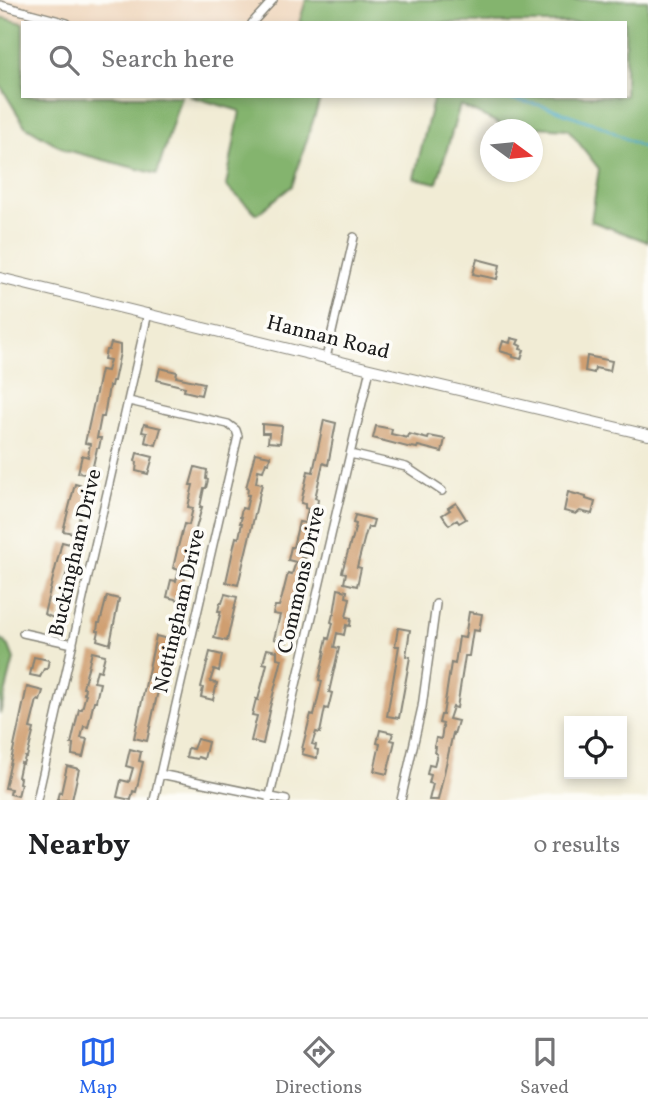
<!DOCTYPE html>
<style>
:root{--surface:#fff;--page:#f2f2f2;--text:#202124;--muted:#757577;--line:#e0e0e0;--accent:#2563eb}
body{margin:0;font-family:Vollkorn,serif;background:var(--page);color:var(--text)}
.controls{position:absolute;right:21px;bottom:21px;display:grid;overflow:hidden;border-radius:0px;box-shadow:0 4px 10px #0003}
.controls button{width:63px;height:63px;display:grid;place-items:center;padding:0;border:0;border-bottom:2px solid var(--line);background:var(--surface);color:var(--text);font:35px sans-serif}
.compass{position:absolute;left:480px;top:119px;width:63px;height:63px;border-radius:50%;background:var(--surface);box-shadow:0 4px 10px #0003;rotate:105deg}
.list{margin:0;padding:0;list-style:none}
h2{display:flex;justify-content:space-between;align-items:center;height:91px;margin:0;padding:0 28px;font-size:30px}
h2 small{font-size:23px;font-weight:400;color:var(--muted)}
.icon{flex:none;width:38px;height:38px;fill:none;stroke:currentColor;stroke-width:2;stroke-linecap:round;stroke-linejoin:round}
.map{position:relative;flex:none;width:648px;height:800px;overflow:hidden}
.search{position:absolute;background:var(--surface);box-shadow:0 4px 10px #0003;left:21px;right:21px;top:21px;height:77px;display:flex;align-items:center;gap:18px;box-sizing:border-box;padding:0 24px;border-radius:0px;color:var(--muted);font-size:26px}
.sheet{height:217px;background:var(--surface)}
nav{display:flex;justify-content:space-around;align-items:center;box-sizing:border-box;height:98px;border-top:2px solid var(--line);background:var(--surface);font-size:19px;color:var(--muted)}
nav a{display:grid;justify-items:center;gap:4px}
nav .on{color:var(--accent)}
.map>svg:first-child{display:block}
</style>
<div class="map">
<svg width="648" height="800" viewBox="0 0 648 800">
<rect width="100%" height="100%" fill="#fdfcf7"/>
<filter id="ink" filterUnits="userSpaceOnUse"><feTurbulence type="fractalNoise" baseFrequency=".0143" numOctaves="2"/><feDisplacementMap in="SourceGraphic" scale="14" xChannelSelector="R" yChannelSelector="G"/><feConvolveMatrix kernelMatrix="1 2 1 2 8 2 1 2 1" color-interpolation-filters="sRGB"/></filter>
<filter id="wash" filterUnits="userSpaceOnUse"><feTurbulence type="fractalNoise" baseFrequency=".00686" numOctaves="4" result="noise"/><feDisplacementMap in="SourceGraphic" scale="28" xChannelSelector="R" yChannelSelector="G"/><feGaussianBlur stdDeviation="1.57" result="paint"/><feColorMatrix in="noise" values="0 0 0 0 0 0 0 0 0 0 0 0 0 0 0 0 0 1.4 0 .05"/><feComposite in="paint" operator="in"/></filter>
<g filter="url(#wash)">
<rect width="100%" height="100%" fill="#f1ecd5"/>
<!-- built -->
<path fill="#efd6bc" d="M0,0H313L307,23H23V33L0,26Z"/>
<!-- forest -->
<path fill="#84b46e" stroke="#506845" stroke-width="2" d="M306,0H648V242L591,221L599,169L568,129L502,125L460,105L437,183L414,178L434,96H625V23H299Z
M0,17L23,23V96H181L157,174L66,150L25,126L0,85Z
M189,96H321L292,186L257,214L226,186L240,111Z
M0,638L9,646L14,659L0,714Z"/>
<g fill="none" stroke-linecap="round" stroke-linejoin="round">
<!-- stream -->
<path stroke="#46a7c6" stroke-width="2.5" d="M495,96L545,106L601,126L648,150"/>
</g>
<g id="blocks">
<!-- building -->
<path fill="#cf9e6f" d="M477,259L500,265L497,279L473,274Z
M511,338L519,340L517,344L521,346L520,349L524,350L521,359L513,357V355L500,351L503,341L510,343Z
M111,343L120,345V353L114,381H112L111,386H109L104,417H101L97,438H101L99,448H97L91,475L78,473L82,455L88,457L90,444L85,443L101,370L107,371L110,360L104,359L106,350H109Z
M587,356L612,361L610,371L595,368L594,373L585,371Z
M160,368L177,372L176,377L204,383L201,395L184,391L185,387L157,380Z
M324,420L336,423L328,465L323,463L315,498L318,499L316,515H314L308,541L304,540L301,557L306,558L291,609H294L287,642L274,639L280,615L273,614L275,606H279L282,597L288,573L292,574L296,562L288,560L291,547H293L299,522L305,523L308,509L305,508V504L301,503L308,471L313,472Z
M144,424L161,428L156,445L145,442L147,433L142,432Z
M262,424L282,426L280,443L268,442L269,433H262Z
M376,426L392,429L391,434L408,438L409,434L428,439L429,436L445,439L442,452L418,446L417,448L412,447L411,448L373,438Z
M137,453L153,457L148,474L136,471L137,462L135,461Z
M255,453L270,456L269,463L266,462L263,471L258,470L256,483L262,484L238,585L226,582L236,537L239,538L242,523H240L242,517H240L242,508L246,509L249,495H247L248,489L246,488Z
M195,467L207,470L206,479L208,480L206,488H204L200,507H202L192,543L190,542L185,563L189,564L179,600L167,597L171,580L176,581L179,570L173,568L177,551L184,524L189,525L193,508L188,507L193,485H190Z
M75,484L86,487L84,496H87L85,505L82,504L78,525H80L78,534L63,531Z
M568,492L586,497V499L595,502L592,514L580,511L576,514L564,511Z
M456,503L466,519L459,523L457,520L449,525L442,515L450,510L448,508Z
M355,515L374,520L372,527H368L365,536L357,567L361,568L357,586L344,583L346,573L342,572L351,541H352L356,524L353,523Z
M62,542L74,545L57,609L61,610L58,620L44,614Z
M338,589L347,591L346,597L350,598L346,617L351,618L350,626L346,625L344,635L337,633L334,647L339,648L329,692L332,693L328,709L325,708L320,733L316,732L312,744L316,745L315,749L318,750L317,758L302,754L304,749H302L311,714L314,715L322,681L319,680L325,651H324L327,638L329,639L333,623L331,622L333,614H334Z
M225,594L237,597L227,641L214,638L221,611H218L220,603H222Z
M107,596L119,599L110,644L97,640L99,631H97L98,623H100Z
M469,612L482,614L479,631L473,630L469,656H465L457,708L453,707L449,719L458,721L454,734L453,733L438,800H429L433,784L429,783L431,775L427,774L429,765L434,766L437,754L435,753L436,747H434L436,738L441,739L443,727H442L443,724L439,723L441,715H443L451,663L455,664L459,637L465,638Z
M398,628L410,630L406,656L410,657L399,718L387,716L399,646H395Z
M156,636L168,639L167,645L168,646L167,650H169L167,658L164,657L160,676L162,677L160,687L159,686L147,741L134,738Z
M267,649L277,651V658L282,659L269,711H270L263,744L251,741L257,716L252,715L256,699L258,700L267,664L263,663Z
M92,652L105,655L101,671L97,670L94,682L100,683L96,701H94L88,727L84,726L81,738L87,739L83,757L72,755L73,744H71L79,709H82L86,694H84L85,688H83Z
M210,652L222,655L219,671L214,669L210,682L217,683L213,700L201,697L203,688L201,687Z
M34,657L49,660L47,669H44L40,677L30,675Z
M27,687L43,691L40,701L37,700L30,728L34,729L27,757H25L23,764L21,763L18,777L20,778L19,783L21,784L18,796L10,794L11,789L5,788Z
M380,730L393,733L391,740L395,741L387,774L374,771L380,744L377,743Z
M197,739L208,742L204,759L198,757L197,759L186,757L188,748L193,749Z
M130,749L141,752L139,761L143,762L136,792L133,791L131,800L117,797L121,780L129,782L133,768L126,766Z
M67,766L79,769L72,800H57L59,792L61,793Z"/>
</g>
</g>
<g filter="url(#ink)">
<use href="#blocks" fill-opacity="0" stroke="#868478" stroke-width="2"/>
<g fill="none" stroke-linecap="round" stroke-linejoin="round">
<!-- street casing -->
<g stroke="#868478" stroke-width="10">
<path id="street" d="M0,5L67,23
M252,23L273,0
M326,358L354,237
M129,401L228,424L236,430L238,436L154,800
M350,454L406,467L442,491
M23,633L73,644
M160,774L286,800
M37,800L148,313
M269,800L370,369
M401,800L422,707L436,604"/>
</g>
<!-- secondary casing -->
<g stroke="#868478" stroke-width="12">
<path id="secondary" d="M0,278L370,369L648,435"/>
</g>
<!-- street -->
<use href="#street" stroke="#fff" stroke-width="7"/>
<!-- secondary -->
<use href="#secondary" stroke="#fff" stroke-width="10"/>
</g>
</g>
<g text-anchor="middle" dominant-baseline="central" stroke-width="7" stroke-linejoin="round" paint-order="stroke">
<!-- street labels -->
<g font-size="21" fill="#1c1c1c" stroke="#fdfcf7">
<text transform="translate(328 338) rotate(14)">Hannan Road</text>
<text transform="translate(76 553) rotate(-77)">Buckingham Drive</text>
<text transform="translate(302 580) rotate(-77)">Commons Drive</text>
<text transform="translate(180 611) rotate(-77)">Nottingham Drive</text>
</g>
</g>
</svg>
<div class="controls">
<button><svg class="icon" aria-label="locate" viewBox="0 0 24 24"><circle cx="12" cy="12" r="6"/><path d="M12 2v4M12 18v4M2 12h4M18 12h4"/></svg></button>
</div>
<svg class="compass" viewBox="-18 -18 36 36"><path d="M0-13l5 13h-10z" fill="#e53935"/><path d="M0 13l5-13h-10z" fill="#757577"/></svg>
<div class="search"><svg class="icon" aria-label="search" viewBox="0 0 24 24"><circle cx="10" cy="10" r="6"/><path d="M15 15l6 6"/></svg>Search here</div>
</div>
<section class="sheet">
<h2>Nearby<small>0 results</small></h2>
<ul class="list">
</ul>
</section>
<nav>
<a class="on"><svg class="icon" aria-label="map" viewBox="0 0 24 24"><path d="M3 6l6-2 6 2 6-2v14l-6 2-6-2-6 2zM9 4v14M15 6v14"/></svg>Map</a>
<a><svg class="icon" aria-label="directions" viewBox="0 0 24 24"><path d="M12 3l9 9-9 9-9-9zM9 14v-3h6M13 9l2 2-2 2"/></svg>Directions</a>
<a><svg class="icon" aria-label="saved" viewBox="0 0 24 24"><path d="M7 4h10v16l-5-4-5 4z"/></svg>Saved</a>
</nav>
